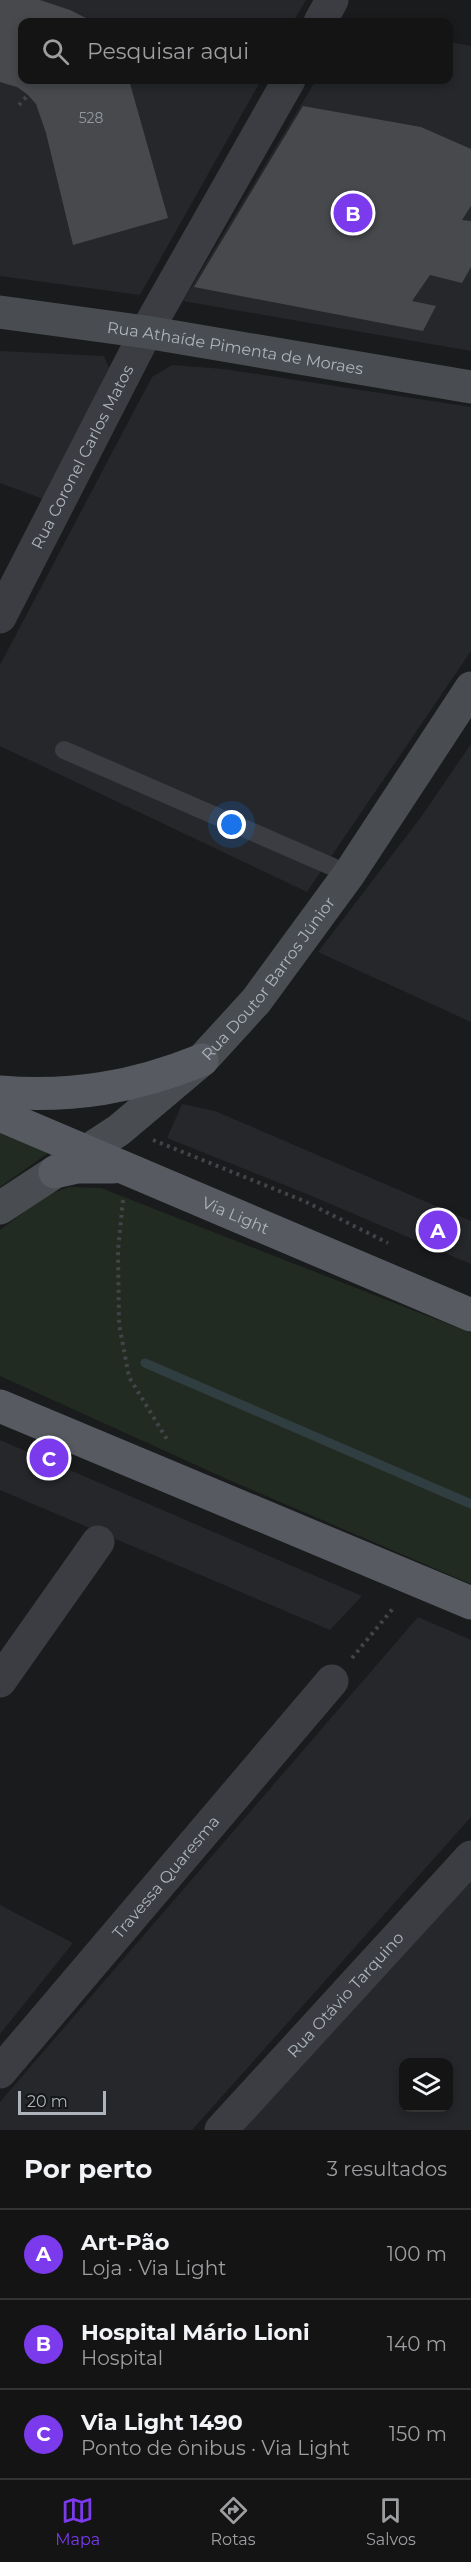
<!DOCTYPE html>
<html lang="pt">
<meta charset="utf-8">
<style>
:root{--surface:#141415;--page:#1d1d1e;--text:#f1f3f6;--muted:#9d9ea0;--line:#333334;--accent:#7c3aed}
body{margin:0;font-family:Montserrat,sans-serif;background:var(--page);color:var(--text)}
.controls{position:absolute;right:18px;bottom:18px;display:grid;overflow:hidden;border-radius:12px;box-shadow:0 3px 9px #0003}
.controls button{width:54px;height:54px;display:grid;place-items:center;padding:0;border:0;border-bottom:2px solid var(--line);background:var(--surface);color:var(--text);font:30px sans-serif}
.scale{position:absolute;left:18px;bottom:15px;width:88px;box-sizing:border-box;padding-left:6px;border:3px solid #adb4bc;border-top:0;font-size:16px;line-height:21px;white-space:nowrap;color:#adb4bc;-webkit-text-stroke:4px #151618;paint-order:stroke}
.you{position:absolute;left:232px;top:825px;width:21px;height:21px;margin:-15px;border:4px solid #fff;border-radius:50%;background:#1a73e8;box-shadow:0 0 0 9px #1a73e833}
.badge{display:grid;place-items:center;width:39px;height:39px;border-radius:50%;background:var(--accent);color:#fff;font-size:20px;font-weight:700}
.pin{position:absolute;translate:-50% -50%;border:3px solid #fff;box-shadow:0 2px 6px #0006}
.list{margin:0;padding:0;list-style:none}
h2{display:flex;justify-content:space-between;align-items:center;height:78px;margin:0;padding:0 24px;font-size:26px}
h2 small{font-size:20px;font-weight:400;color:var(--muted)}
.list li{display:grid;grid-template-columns:39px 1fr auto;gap:18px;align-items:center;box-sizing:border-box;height:90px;padding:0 24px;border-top:2px solid var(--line)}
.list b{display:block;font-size:22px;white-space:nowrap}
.list p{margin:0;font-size:20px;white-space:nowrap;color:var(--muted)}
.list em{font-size:20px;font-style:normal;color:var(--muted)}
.icon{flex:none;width:33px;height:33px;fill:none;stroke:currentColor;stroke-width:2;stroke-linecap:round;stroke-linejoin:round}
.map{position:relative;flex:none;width:471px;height:2130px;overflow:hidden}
.search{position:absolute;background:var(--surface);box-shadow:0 3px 9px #0003;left:18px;right:18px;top:18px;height:66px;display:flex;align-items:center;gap:15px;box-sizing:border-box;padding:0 21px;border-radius:12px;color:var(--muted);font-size:22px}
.sheet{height:348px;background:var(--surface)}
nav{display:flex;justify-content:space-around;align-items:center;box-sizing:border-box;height:84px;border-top:2px solid var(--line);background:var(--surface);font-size:16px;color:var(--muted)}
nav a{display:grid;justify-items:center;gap:3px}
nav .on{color:var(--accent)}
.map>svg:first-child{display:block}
</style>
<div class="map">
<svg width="471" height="2130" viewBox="0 0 471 2130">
<rect width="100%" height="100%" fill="#1a1b1c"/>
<!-- built -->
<path fill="#26272a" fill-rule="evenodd" d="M0,0H306L293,22H22V80H261L140,295L0,276Z
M449,42L471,46V351L183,301L316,80H448Z
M0,351L104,356L109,368L43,499L0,483Z
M172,365L224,369L471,407V651L307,892L0,746V665L152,377Z
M471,744V1022L318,952L421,817Z
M182,1104L215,1111L471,1221V1264L307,1194L167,1138Z
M0,1440L362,1596L330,1630L0,1490Z
M418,1617L471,1640V1817L192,2130H0V2102Z
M471,1880V2130H242ZM404,2062H448V2108H404Z
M0,1905L73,1943L0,2034Z"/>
<!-- green -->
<path fill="#222b22" d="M0,1133L48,1153L0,1187Z
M69,1187L101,1188L471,1333V1584L229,1480L0,1376V1230L45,1196Z"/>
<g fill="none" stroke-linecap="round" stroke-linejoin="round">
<!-- stream -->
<path stroke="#303d41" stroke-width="9" d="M145,1363L471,1504"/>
</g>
<!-- building -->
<path fill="#47494c" d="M0,0H40L70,10L94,22H22V80H129L168,218L73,245L46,133L36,104L28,95L17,87L0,82Z
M303,106L421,127L471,149V206L462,220L471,221V267L462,283L430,275L412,301L436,306L423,331L194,287Z"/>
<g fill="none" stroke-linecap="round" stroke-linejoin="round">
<!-- path -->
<path stroke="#414549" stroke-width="4" stroke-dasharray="3 4.5" stroke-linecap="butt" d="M19,105L28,95
M153,1140L304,1201L388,1243
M123,1200L118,1250L119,1324L129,1377L168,1441
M352,1658L395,1606"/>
<!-- service -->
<path stroke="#3b3d42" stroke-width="18" d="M64,750L349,874"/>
<!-- minor -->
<g stroke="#3b3d42" stroke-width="33">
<path d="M320,22L332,0"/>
<path id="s1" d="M0,617L146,332L289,80"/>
<path d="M0,1681L98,1542"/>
<path id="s2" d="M0,2072L332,1681"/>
<path id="s3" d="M221,2130L471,1857"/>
</g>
<!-- secondary -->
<g stroke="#494d52" stroke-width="33">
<path id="s4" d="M0,312L146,332L471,387"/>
<path id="s5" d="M0,1208L119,1130L202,1060L256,1001L349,874L471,688"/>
</g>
<!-- primary -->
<g stroke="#575b61" stroke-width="33">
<path d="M0,1092C73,1098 135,1087 202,1060"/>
<path id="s6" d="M0,1115L471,1315"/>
<path d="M55,1172L78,1167H113"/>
<path d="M0,1406L471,1603"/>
</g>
</g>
<g text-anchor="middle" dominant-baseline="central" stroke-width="4.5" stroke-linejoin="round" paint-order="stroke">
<!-- number labels -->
<g font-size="14" fill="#9499a0">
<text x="91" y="118">528</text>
</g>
<!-- street labels -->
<g font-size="16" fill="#adb4bc" stroke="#151618">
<text stroke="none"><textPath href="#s4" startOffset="238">Rua Athaíde Pimenta de Moraes</textPath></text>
<text stroke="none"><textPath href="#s1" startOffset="180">Rua Coronel Carlos Matos</textPath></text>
<text stroke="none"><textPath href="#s5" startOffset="356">Rua Doutor Barros Júnior</textPath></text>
<text stroke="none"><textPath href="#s6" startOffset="256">Via Light</textPath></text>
<text stroke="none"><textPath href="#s2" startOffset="256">Travessa Quaresma</textPath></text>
<text stroke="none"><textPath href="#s3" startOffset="184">Rua Otávio Tarquino</textPath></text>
</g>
</g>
</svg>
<div class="controls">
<button><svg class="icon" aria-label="layers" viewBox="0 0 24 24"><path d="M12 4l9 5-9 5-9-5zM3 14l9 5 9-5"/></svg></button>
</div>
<div class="scale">20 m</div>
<div class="you"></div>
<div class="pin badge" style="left:438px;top:1230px">A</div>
<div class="pin badge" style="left:353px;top:213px">B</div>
<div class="pin badge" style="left:49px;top:1458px">C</div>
<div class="search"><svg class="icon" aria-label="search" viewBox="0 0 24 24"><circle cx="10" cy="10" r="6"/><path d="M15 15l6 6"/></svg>Pesquisar aqui</div>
</div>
<section class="sheet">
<h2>Por perto<small>3 resultados</small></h2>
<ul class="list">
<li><span class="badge">A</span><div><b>Art-Pão</b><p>Loja · Via Light</p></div><em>100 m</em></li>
<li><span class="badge">B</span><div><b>Hospital Mário Lioni</b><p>Hospital</p></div><em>140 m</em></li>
<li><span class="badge">C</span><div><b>Via Light 1490</b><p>Ponto de ônibus · Via Light</p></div><em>150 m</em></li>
</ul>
</section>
<nav>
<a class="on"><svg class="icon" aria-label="map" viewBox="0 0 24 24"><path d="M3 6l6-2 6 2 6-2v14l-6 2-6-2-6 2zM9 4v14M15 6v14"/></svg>Mapa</a>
<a><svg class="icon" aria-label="directions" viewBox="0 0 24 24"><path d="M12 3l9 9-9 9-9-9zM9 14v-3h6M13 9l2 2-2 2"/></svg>Rotas</a>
<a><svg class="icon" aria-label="saved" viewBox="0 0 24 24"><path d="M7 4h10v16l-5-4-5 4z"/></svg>Salvos</a>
</nav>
